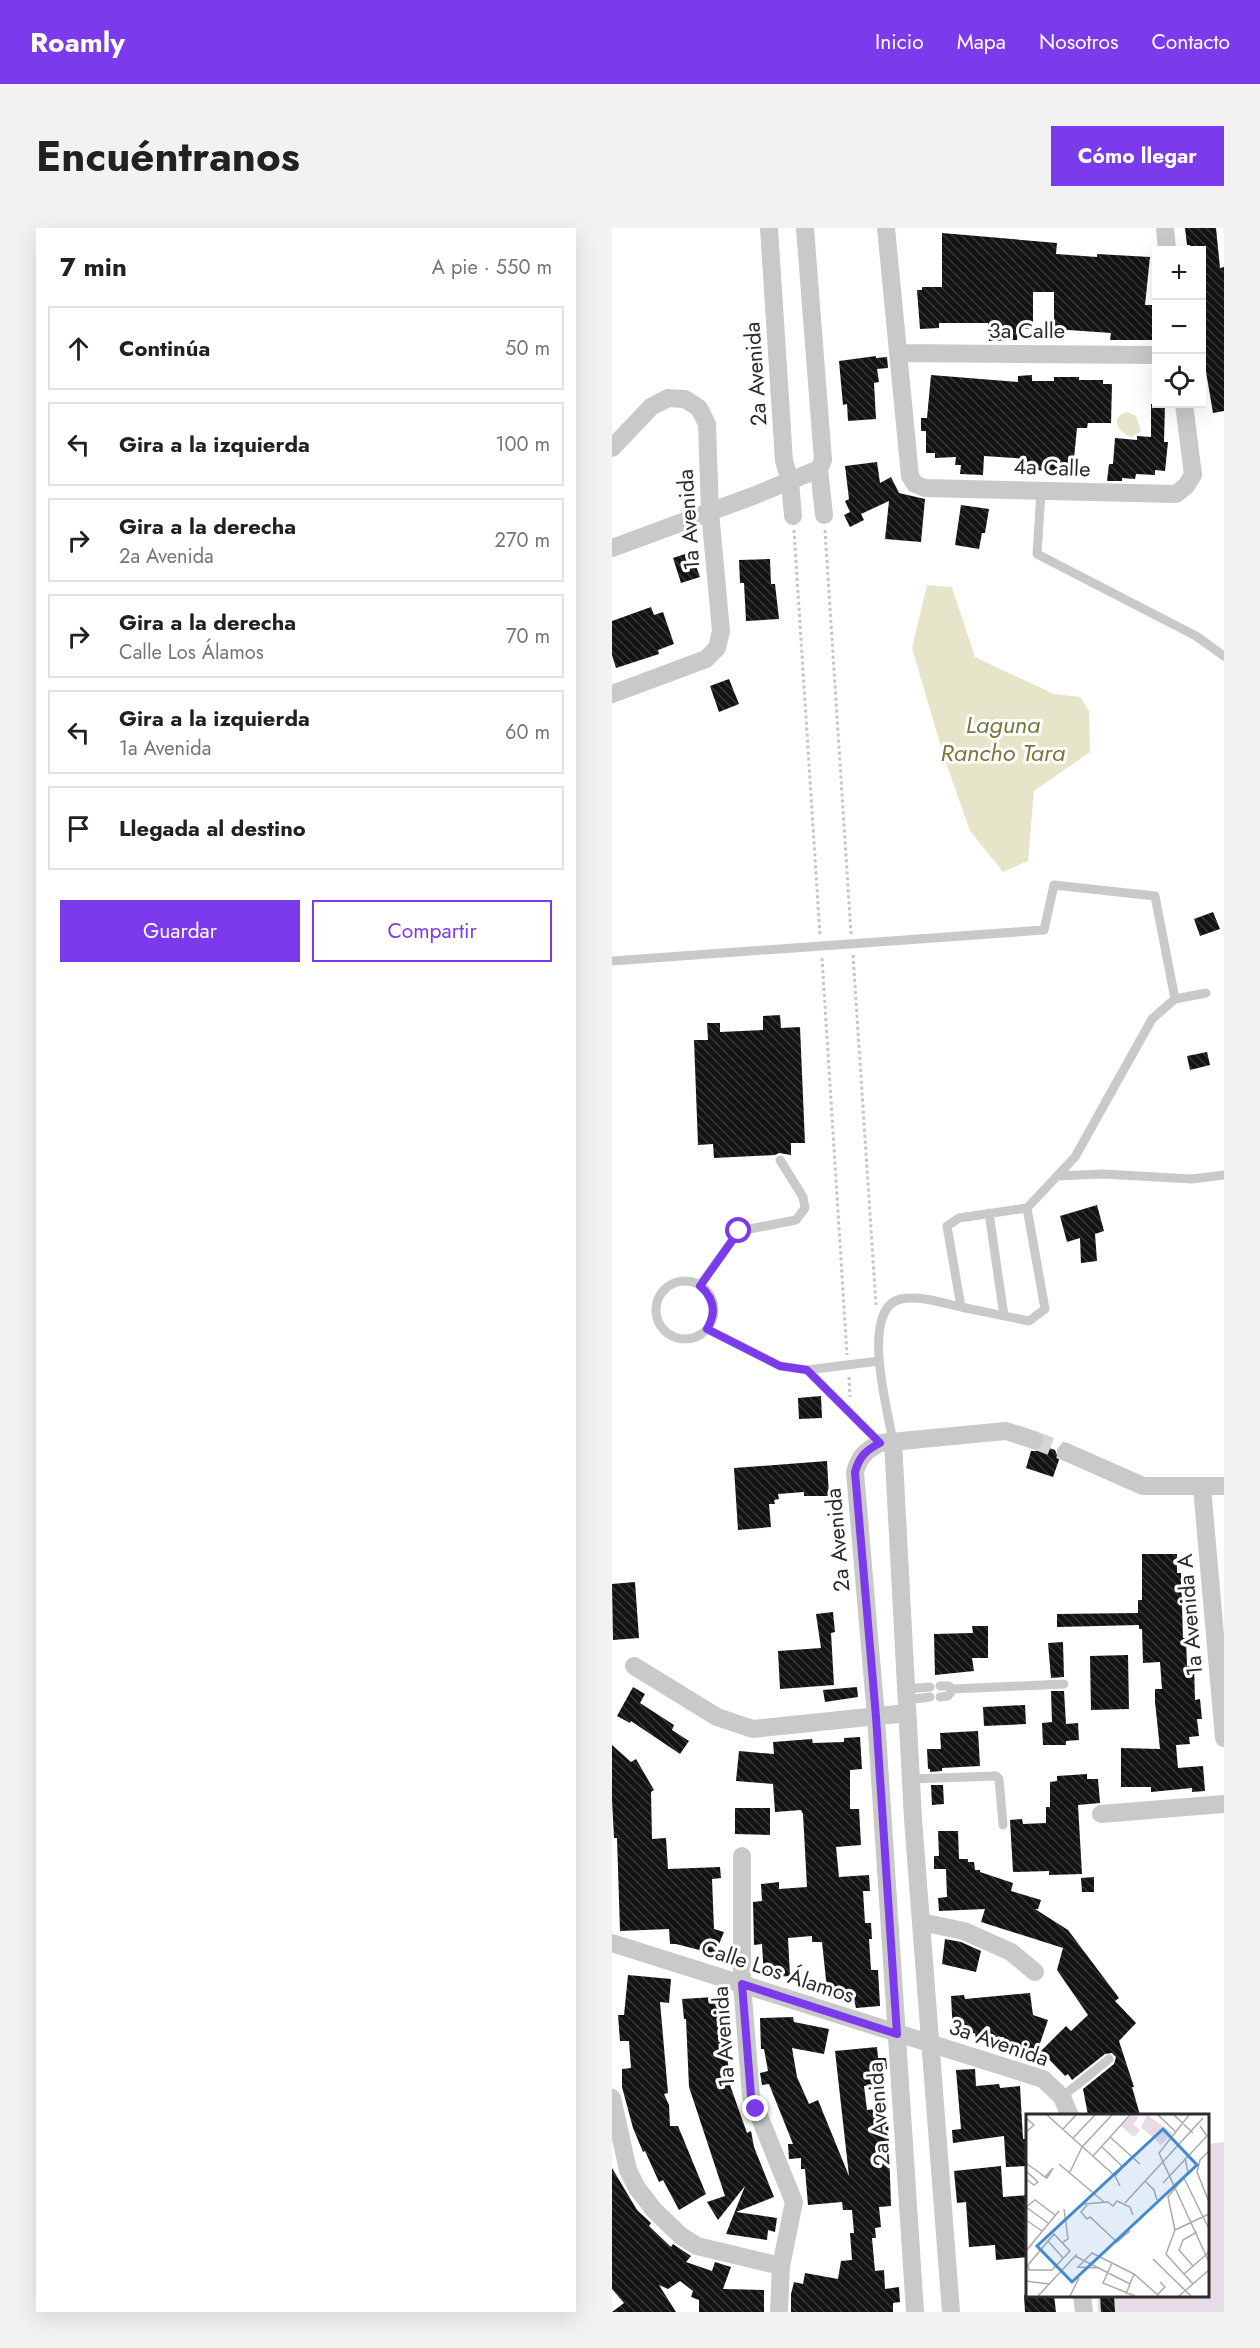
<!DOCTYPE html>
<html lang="es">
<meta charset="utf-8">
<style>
:root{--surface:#fff;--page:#f2f2f2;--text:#202124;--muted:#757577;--line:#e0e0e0;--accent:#7c3aed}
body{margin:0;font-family:Jost,sans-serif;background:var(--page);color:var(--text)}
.controls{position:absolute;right:18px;top:18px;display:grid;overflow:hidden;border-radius:0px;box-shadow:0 6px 24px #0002}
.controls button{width:54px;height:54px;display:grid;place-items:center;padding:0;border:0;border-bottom:2px solid var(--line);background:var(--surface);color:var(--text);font:30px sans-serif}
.stop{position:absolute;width:18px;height:18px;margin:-14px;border:4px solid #7c3aed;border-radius:50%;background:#fff}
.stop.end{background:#7c3aed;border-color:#fff;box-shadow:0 2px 6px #0008}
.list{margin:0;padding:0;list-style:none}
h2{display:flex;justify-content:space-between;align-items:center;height:78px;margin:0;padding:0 24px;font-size:26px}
h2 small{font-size:20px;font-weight:400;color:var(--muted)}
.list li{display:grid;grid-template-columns:39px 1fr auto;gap:18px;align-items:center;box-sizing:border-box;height:84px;margin:0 12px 12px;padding:0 12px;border:2px solid var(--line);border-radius:0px}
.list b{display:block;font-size:22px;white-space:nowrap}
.list p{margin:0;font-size:20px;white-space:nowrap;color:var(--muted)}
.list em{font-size:20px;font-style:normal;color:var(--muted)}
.actions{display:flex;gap:12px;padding:18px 24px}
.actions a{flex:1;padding:14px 0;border:2px solid var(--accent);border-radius:0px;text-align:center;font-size:21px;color:var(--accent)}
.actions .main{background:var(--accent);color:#fff}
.icon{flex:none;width:33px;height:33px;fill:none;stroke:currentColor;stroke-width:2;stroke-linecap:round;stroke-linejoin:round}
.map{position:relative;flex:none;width:612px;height:2084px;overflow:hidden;border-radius:0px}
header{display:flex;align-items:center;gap:36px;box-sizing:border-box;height:84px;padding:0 30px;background:var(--accent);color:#fff}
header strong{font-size:28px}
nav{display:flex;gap:33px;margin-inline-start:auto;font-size:21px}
.intro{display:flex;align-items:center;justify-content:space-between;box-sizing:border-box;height:144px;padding:0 36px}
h1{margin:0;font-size:42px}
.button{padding:15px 27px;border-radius:0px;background:var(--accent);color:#fff;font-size:21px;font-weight:700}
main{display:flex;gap:36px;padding:0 36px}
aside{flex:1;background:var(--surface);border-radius:0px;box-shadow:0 6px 24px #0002}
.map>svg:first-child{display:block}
</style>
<header>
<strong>Roamly</strong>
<nav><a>Inicio</a><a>Mapa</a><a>Nosotros</a><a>Contacto</a></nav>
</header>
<div class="intro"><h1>Encuéntranos</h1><a class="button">Cómo llegar</a></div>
<main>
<aside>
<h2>7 min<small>A pie · 550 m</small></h2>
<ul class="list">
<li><svg class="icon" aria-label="ahead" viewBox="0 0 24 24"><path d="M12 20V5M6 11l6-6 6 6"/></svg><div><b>Continúa</b></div><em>50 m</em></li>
<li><svg class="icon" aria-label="left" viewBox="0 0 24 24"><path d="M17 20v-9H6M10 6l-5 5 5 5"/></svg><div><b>Gira a la izquierda</b></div><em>100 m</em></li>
<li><svg class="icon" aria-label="right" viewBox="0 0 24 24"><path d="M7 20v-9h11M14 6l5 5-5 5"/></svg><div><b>Gira a la derecha</b><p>2a Avenida</p></div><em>270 m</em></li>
<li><svg class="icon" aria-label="right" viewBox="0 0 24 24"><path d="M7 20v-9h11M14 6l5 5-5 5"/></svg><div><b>Gira a la derecha</b><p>Calle Los Álamos</p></div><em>70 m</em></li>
<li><svg class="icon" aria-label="left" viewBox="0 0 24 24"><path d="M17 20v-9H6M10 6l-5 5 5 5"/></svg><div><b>Gira a la izquierda</b><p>1a Avenida</p></div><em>60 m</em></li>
<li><svg class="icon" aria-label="arrive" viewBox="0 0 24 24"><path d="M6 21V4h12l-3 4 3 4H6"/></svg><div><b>Llegada al destino</b></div></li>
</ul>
<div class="actions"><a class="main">Guardar</a><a>Compartir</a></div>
</aside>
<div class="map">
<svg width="612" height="2084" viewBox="0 0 612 2084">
<defs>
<pattern id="building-back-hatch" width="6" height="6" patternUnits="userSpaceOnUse" patternTransform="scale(1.5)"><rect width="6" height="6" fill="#131313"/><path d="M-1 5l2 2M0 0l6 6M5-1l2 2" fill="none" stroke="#363636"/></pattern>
</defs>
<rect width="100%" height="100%" fill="#fff"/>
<!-- green -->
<path fill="#e8dbe8" d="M612,1914V2084H486L485,2068H596V1916Z"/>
<!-- water -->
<path fill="#e6e5c9" d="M515,184L524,188L529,203L520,209C506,205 497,189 515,184Z
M315,357L340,359L363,429L442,466L468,469L477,483L478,524L422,563L416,633L391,644L358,603L331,526L300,420Z"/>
<!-- building -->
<path fill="url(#building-back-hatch)" d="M573,0H604L608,40L612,39V183L601,185L593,138L590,139V22H579L578,17H575Z
M330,5L445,15L444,26L485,29V26L538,29L533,77H542L541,112H498L499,105L442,101V64H421V101L406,100L405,112L377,113L376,95H327V100L308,101L305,62H310V59H330Z
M264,128V130L275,129L276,140L265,141L267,154L262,155L264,191L236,193L235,176L231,177L227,133Z
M319,147L406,154V148L420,147V153H442V149H467V152H491V156H500L499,195H476L475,200H465L462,230H467L465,247L425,242V247H414L415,231L372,228L371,247L348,246L349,237H343L344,229L323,230V225H314V203H309V190H315Z
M539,176H553L552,214H556L553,243L543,242V247L524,246L523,251L510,250V253H495L497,236H501L503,210L525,212V208L539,209Z
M265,234L268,255L279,249L287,265L313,271L309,314L273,311L277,273L249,286L252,292L238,299L232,287L238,284L233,273L237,271L233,238Z
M349,277L377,281L373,305H370L367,321L343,317Z
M79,324L88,349L69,355L61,330Z
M158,331L159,356H163L167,391L134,393L132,355H128L127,332Z
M39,379L42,387L51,384L62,416L46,422L47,426L4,440L0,427V393Z
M117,451L127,476L107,484L98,458Z
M601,684L608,701L588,708L582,691Z
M168,787L169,800L188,799L193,915H179V927L167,925L163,927L102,930L101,916L86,917L82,812H96L95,795H108V804L151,802V788Z
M595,824L598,837L578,842L575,828Z
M485,977L492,1003L483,1006L485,1033L469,1035L468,1010L455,1014L448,988Z
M209,1168L210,1190L187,1191L186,1170Z
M431,1218L443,1222L447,1232L441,1249L414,1240L419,1223H425Z
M215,1233L217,1268H192V1264L166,1266L167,1271L162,1272L163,1276H157L159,1299L126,1302L122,1240Z
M530,1326H565V1345H569L571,1410H574L575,1438L582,1437L583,1472L588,1471L590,1491H585L587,1508L577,1509L578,1516L564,1517L566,1540L591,1538L593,1563L580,1564V1560L539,1564V1559H509V1520L548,1521L543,1474V1461H550L548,1434L531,1435L530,1401H527V1397L445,1399V1386L526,1385V1372H530Z
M23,1354L27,1410L1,1412L0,1356Z
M221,1384L223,1404L219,1405L222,1457L168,1461L166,1423L209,1420L204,1386Z
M360,1398H376V1430H360L362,1443L323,1447L322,1406L361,1405Z
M451,1414L452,1449L439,1450L436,1415Z
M516,1427L517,1481L479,1482L478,1428Z
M21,1459L33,1466L28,1475L62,1497L60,1502L77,1513L68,1526L19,1493L18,1495L5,1488Z
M245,1459L246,1469L213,1474L211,1462Z
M439,1463H452L454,1496L466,1495L467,1512L454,1513V1517H431L430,1495L440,1494Z
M413,1477L414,1496L372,1498L371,1479Z
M366,1503L368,1538L330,1540V1543L318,1544V1541H316L315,1521H329L328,1505Z
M248,1509L250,1541L238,1542V1581H247L249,1617L224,1619L227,1649L257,1647L258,1663H251L253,1695H259L260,1711H257L259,1742H266L268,1778L244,1780L242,1771H216L210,1714H200V1708L176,1710L178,1748L152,1750L150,1716L142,1717L141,1674L150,1673L149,1656L167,1654V1661L195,1659L191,1586L189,1582L163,1584L161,1556L124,1553L127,1523L162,1526L161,1514L200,1511L201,1515L232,1514V1510Z
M0,1517L19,1534L24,1531L42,1562L39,1564L40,1611L54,1610L56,1641L108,1639L109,1650L100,1651L102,1701L112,1704L103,1726L64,1716H58L57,1701L8,1703L5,1610H2L0,1572Z
M475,1546V1551H486L488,1575L466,1577L470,1646L437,1647V1643L401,1644L398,1592L410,1591L411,1596L434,1595V1579H438V1554L445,1553V1548Z
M319,1557H331L332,1576L320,1577Z
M123,1580H158V1607L123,1606Z
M326,1603H346L347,1631H356V1634H362L363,1642H368V1644L401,1655L399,1663L429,1672L426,1681H423L456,1702L507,1770L503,1773L524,1795L507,1813L522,1859H520L528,1887H476L471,1861L502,1836L504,1829L500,1825L493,1826L460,1852L456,1846L453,1848L429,1823L454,1798L459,1803L476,1787L445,1742L451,1720L369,1694L373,1681L327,1683L326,1670L335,1669L334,1641H322V1628H327Z
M482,1649V1664H470L469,1650Z
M333,1711L349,1714L369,1723L364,1744L330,1736Z
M16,1747L59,1751L57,1775L48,1774L56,1865L52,1866L57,1877L58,1898H66L94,1966L67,1982L51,1952L47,1954L33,1923L31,1924L21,1900L10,1859V1841L19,1840L17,1813H8L6,1787H12Z
M418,1765L421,1787L436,1792L425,1824L410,1819L409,1823L404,1821L402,1825L388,1821L392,1809L364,1811L363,1805L341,1806L339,1768L352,1767L353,1771Z
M102,1769V1775H106V1784H109L111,1800H113L118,1857L135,1905L139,1903L142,1919L162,1969L124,1984L165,1990L163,2004L156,2002L155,2012L114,2006L133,1958L106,1992L95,1974L113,1968L77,1859L74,1791H72L70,1771Z
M181,1789L182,1794L217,1801L212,1826L180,1820L185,1849L197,1876L206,1872L237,1948L223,1823L265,1819L266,1830H274L275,1841L271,1842L272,1856L252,1858L255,1882L264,1881L266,1892L276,1891L279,1978L267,1979L269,1999L263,2000L264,2010H260L263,2043L272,2042L273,2061L287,2059L288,2074L281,2075V2084H179V2066L182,2054L191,2056L193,2045L226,2051L229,2033L240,2032L238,2005H242L240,1982H231L230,1974L196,1977L193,1941H189V1930L177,1931L176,1916H181L157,1856L150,1857L148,1845L156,1843L152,1821H149L148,1790Z
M363,1841L364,1858L387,1856L388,1860L408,1858L411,1911H416V1938L394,1939L392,1908L341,1915L340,1902L349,1901L344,1842Z
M389,1938L391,1969L416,1967V2029L384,2032L383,2017L357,2019L354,1974L345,1975L342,1943Z
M0,1940L25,1982L39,1995L37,1998L59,2019L61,2016L79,2028L74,2034L100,2043L103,2034L119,2039L111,2061L152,2062V2084H87V2072L79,2069L81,2063L68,2053L56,2061L47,2057L64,2084H0L12,2075L0,2061Z
M412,2067H442L444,2084H413Z
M488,2067H502L503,2084H489Z"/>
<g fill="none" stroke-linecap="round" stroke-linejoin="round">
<!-- street-tunnel -->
<path stroke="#d5d5d5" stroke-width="18" stroke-dasharray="18 9" stroke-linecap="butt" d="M422,1212L454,1224"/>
<!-- path -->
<path stroke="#c6c6c6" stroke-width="3" stroke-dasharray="3 3" stroke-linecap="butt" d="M182,302L208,708
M213,302L239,706
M241,727L264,1077
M210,730L235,1127
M237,1149L238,1169"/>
<!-- lane -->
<path stroke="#c9c9c9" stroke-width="9" d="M429,263L425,326L584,408L612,428
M0,733L432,702L442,657L543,668L563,771
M446,948L491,946L580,951L612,947
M377,985L392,1088
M44 1082a29 29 0 1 1 58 0a29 29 0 1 1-58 0Z
M88,1057L127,1003L184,992L193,980L191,969L168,932
M349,1079L417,1093L433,1081L415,980
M95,1101L168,1138L195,1142L267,1133
M195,1142L268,1215
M281,1213C276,1184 247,1080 289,1071C308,1067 331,1075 349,1079L335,998L347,990L415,980L463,929L540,791L563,771L594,765
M328,1458H337L341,1461L452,1456
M294,1461L318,1459
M328,1469L336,1468L341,1461
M295,1472L318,1469
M299,1551L384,1548L387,1551L391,1597
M450,1869L497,1831"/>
<!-- street -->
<path stroke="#c9c9c9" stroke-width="18" d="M157,0L172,233L178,253L181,288
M193,0L211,232L207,241L212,287
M274,0L298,248L303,256L313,260L564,266L574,258L581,247L572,176
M553,0L555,22
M286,125L544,127
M0,220L39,179L56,170L73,171L87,180L95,196L98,284L109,403L105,420L94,431L0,466
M0,320L141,268L207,241
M281,1213L301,1591L339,2084
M454,1224L531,1258H612
M590,1259L612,1510
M22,1438L105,1489L141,1501L295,1485
M489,1586L612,1576
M130,1628V1756L139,1868L182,1974L169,2038L167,2084
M309,1694L352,1703L399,1724L423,1744
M0,1715L431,1851L450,1869L458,1888
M0,1870L16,1942L25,1960L42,1982L69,2008L85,2018L169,2038
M470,2068L472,2084
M303,2084L264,1489L243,1244C247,1229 254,1222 268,1215L394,1203L422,1212"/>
</g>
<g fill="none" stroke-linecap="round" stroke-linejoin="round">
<!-- route -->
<path stroke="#7c3aed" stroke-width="8" d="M127,1003L88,1058C102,1070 105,1084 95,1101L168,1138L195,1142L268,1215C254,1222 247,1229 243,1244L264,1489L285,1806L130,1756L139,1868L144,1881"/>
</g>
<g text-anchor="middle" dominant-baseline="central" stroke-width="6" stroke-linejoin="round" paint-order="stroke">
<!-- street labels -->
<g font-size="22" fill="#2c2c2c" stroke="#fff">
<text x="415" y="102">3a Calle</text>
<text transform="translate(143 146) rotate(-94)">2a Avenida</text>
<text transform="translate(440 239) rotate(2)">4a Calle</text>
<text transform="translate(76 292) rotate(-94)">1a Avenida</text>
<text transform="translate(225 1312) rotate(-95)">2a Avenida</text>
<text transform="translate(577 1387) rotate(-95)">1a Avenida A</text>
<text transform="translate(166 1743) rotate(18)">Calle Los Álamos</text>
<text transform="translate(111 1809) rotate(-94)">1a Avenida</text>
<text transform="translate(387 1814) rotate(19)">3a Avenida</text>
<text transform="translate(266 1886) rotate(-94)">2a Avenida</text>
</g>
<!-- water labels -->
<g font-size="24" font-style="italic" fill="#78773f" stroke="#fff">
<text x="391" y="496">Laguna<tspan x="391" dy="28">Rancho Tara</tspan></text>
</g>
</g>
<!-- overview -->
<g transform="translate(414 1886)">
<rect width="183" height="183" fill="#fff"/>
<path d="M106,1L113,3L107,10L114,16L108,23L95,12ZM121,1L147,19L135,31L115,13Z" fill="#e8dbe8"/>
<path fill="none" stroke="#ababab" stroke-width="1.5" d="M21,1L89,62L94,72M132,1L150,18M148,1L167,19M163,1L133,39L183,148M0,4L8,11L0,18M37,15L50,1M84,23L114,50M47,24L69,1M75,32L97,53M183,37L174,46L171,58L183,88M67,42L104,1M159,44L162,58L142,83L149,116L140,140L167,170M0,49L15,60L19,63L21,64L27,54L19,63M33,50L78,88M0,57L12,68L8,71L0,65M44,58L56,33L86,1M89,62L106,43M158,64L183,115M119,67L128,76L131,86M137,69L181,22L174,12M99,89L177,4M58,90L82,88L87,92L91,87L104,93L107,101M61,91L55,98L61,105L64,103L91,128L104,117M0,93L9,86L29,101M0,93L22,109M0,106L16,117M149,116L183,100M28,120L44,137L26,156H3L2,151ZM22,127L37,144M37,128L42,125L38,95M15,135L30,153M0,137L33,97M49,142L104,170M127,145L165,182M86,149L77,169L109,182M167,152L153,136L157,126L171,118M73,154L52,153L66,139L108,160L133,182M158,160L183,138M0,167L23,170M100,180L108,160M131,181L139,173L134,168M12,182L51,140M44,182L53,164M153,182L183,156"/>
<path fill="#4189d0" fill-opacity="0.15" stroke="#4189d0" stroke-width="3" d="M137,15L171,51L46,168L11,132Z"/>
<rect width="183" height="183" fill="none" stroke="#2c2c2c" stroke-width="3"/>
</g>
</svg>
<div class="controls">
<button>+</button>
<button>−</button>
<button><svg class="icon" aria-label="locate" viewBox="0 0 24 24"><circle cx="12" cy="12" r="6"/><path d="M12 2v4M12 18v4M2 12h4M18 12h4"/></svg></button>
</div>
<div class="stop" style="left:127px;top:1003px"></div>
<div class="stop end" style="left:144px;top:1881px"></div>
</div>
</main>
